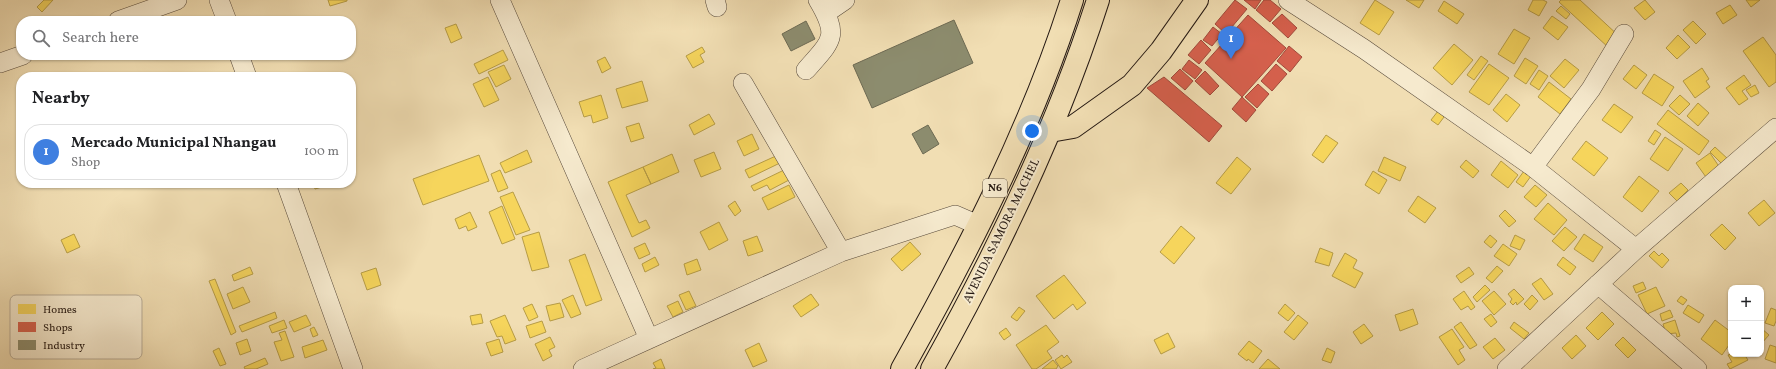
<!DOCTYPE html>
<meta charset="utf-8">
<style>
:root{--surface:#fff;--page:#f6f6f6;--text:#202124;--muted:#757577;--line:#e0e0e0;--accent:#7c3aed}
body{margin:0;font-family:Vollkorn,serif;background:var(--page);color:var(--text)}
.controls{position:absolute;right:12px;bottom:12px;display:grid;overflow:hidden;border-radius:8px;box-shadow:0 1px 3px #0004}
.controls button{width:36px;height:36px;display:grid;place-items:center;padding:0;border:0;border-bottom:1px solid var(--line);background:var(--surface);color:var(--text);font:20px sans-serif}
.you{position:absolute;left:1032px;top:131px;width:14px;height:14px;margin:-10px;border:3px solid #fff;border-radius:50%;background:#1a73e8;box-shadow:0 0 0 6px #1a73e833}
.badge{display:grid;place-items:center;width:26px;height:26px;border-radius:50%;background:var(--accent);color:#fff;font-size:13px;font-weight:700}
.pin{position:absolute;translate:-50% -33px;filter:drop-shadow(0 1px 2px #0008)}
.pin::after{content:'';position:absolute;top:21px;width:14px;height:12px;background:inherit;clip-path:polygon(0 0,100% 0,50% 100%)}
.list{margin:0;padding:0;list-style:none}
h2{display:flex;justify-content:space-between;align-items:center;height:52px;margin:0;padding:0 16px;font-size:17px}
h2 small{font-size:13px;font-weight:400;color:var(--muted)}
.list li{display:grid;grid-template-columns:26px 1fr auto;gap:12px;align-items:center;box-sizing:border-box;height:56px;margin:0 8px 8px;padding:0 8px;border:1px solid var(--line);border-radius:16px}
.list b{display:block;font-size:15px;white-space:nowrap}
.list p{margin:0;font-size:13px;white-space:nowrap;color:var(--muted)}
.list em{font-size:13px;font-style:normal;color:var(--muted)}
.icon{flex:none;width:22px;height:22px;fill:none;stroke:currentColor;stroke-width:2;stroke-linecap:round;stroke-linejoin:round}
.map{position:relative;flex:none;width:1776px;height:369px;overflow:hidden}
.search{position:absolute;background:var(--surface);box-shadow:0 1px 3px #0004;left:16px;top:16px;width:340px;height:44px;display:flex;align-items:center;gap:10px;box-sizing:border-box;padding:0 14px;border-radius:16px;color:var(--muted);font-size:15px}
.panel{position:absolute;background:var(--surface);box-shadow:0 1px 3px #0004;left:16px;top:72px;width:340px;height:116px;border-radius:16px}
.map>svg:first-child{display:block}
</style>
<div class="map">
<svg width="1776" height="369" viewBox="0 0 1776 369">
<rect width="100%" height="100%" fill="#f1deb3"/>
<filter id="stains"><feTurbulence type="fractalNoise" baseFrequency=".005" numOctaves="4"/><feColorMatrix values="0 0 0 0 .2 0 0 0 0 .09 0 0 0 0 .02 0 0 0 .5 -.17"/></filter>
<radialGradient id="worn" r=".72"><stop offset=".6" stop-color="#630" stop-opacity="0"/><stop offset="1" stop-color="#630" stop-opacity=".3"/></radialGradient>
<!-- homes -->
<path fill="#f6d55c" stroke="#b79d46" d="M44,0H53L42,12L37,7Z
M328,0H347V1L330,6Z
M1375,0L1394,12L1379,35L1360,23Z
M1406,0H1424L1419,8Z
M1533,0H1543L1547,2L1539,16L1528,10Z
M1561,0H1580L1620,37L1609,48L1559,2Z
M1645,0L1655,12L1645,20L1634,8Z
M1746,0H1760L1751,7Z
M1444,1L1464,14L1457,24L1438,11Z
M1730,5L1737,15L1723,24L1716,13Z
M1561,6L1570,14L1566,19L1556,11Z
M1552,16L1568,27L1558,40L1543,28Z
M1693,21L1706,34L1696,44L1683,30Z
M456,24L462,38L451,43L445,28Z
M1514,29L1530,38L1514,64L1498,54Z
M1678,35L1690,47L1677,59L1666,48Z
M1763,37L1776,55V82L1769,87L1743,51Z
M1454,44L1473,60L1452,85L1433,68Z
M702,47L705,52L700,55L704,62L693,68L686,56Z
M503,50L508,60L479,74L474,64Z
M1481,56L1488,61L1474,80L1467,75Z
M605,57L611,68L602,73L597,61Z
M1525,58L1538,66L1526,84L1514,76Z
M1565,59L1579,70L1564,88L1550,76Z
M1489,64L1509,78L1489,105L1469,92Z
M504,65L511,79L496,87L488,72Z
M1634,65L1647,75L1636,89L1623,79Z
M1702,68L1709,79L1706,81L1710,87L1695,98L1683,81Z
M1539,70L1548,76L1539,90L1530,84Z
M1654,74L1674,87L1662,106L1642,93Z
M1744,75L1751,85L1742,91L1748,99L1739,105L1726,88Z
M488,77L499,100L484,107L473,84Z
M642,81L648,101L622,108L616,89Z
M1549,82L1571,99L1560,114L1538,97Z
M1755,85L1759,93L1751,97L1746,90Z
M1506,94L1520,105L1507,122L1493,110Z
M601,95L608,118L593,123L591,115L584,117L579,102Z
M1680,95L1690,104L1679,115L1669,106Z
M1698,103L1709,113L1698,126L1687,116Z
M1614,104L1633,117L1621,133L1602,120Z
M1668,110L1709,141L1699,155L1657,124Z
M1438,111L1444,117L1438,125L1431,120Z
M709,114L715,124L694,135L689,125Z
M639,123L644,138L631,142L626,127Z
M1655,130L1661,134L1654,145L1648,141Z
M752,134L759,149L744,156L737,141Z
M1326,135L1338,143L1323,163L1312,155Z
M1665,137L1683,149L1668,171L1650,159Z
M1586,141L1608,158L1594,176L1572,159Z
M1715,147L1729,160L1723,165L1710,152Z
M527,150L532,162L505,173L500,163Z
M714,152L721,169L701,177L694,160Z
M1710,153L1722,171L1708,180L1696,163Z
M672,154L679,172L651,184L643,167Z
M479,155L489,181L423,205L413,179Z
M778,155L782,162L749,178L745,170Z
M1237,157L1251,169L1231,194L1216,183Z
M1384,157L1406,167L1400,181L1378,171Z
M1466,160L1479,171L1473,178L1460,167Z
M1501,161L1518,175L1508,188L1491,175Z
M643,167L651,184L626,195L639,223L646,220L650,228L632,237L608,182Z
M500,170L508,188L498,192L491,174Z
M784,170L789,180L770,190L767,185L754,191L751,186Z
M1373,171L1387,180L1379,194L1365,185Z
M1524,171L1531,176L1523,187L1516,182Z
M1639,176L1659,191L1642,212L1623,197Z
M313,183H320L322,187L315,189Z
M1681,183L1688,190L1677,201L1669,193Z
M789,185L795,197L768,210L762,198Z
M1535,185L1547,195L1536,207L1524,197Z
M513,192L530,230L516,235L500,197Z
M1418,196L1436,208L1425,223L1408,211Z
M1764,200L1775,213L1759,226L1748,213Z
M735,201L741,211L735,216L728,206Z
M1548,203L1567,220L1554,235L1534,219Z
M502,206L515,239L502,244L489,212Z
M1505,210L1516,221L1509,227L1499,216Z
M470,212L477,227L468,231L466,226L459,229L455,219Z
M719,222L728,240L709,250L700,232Z
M1722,224L1736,238L1725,250L1710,235Z
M1181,226L1195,238L1174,264L1160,252Z
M1565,227L1577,237L1564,251L1552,241Z
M539,232L549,267L532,271L522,237Z
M74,234L80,247L67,253L61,240Z
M1584,234L1603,247L1593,262L1574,249Z
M1490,235L1497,241L1491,248L1484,242Z
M1515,235L1525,240L1520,250L1510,246Z
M757,236L763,251L748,256L743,241Z
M910,242L921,254L902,271L891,259Z
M645,243L650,254L639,259L634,248Z
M1503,244L1517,254L1509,266L1494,256Z
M1320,248L1333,253L1329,266L1315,262Z
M1654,251L1659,256L1662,253L1669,260L1662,268L1649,256Z
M1345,253L1357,260L1353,268L1363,273L1355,288L1332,276Z
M585,254L602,300L586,306L569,260Z
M655,257L659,265L645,272L642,264Z
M1563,257L1576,267L1570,275L1557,265Z
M697,259L701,270L687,275L684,264Z
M1497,266L1503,271L1492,283L1486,278Z
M250,267L253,274L234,281L232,275Z
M1469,267L1474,274L1461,283L1456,276Z
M376,268L381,285L367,290L361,273Z
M1064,275L1086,303L1077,310L1073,304L1054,319L1036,296Z
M1541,278L1553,294L1544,300L1532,284Z
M215,279L236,332L231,335L209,281Z
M1643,282L1646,289L1636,293L1633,286Z
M1485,285L1490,290L1477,302L1473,297Z
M243,287L250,302L233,309L227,294Z
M1656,287L1665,306L1647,314L1638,295Z
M1514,289L1524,299L1517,305L1516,302L1513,305L1510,302L1512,299L1508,294Z
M689,291L696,306L686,310L679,295Z
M1464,291L1475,307L1471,310L1468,306L1461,310L1453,299Z
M1494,291L1506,304L1494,315L1482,301Z
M811,294L819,305L801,317L793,306Z
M573,295L581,314L571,318L562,300Z
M1532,295L1538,301L1530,310L1524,304Z
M1681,296L1687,300L1683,305L1677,301Z
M678,301L683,312L673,317L667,306Z
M560,303L564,317L550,321L546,306Z
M532,304L538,317L529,321L523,308Z
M1285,304L1295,313L1288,321L1278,313Z
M1688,305L1704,315L1699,323L1683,313Z
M1019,307L1025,311L1017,321L1011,317Z
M1771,308L1776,310V321L1774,326L1765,323Z
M1413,309L1418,324L1400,331L1395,315Z
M1670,310L1673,317L1662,321L1660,314Z
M275,312L277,318L242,332L239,326Z
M1602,312L1614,324L1598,340L1586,328Z
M481,314L483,323L472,325L470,316Z
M1491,314L1497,322L1491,327L1484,319Z
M306,315L311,325L294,332L289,322Z
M505,315L516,340L505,344L502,336L497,337L490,321Z
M1298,315L1308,323L1294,340L1284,332Z
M284,320L287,328L272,333L269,326Z
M1675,320L1680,336L1677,337L1676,333L1666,334L1663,324Z
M1715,320L1731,332V342L1722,355L1701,339Z
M542,321L546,332L530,338L526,326Z
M1461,322L1477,345L1470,349L1454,327Z
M1514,322L1529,333L1524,339L1510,328Z
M1364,324L1373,336L1361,344L1353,332Z
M1046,325L1059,342L1047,351L1052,358L1036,369H1032L1016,345Z
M314,327L318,335L313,337L310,329Z
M1006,328L1011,335L1004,340L999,333Z
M1761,328L1769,335L1761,344Z
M1452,329L1464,347L1459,350L1465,360L1458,365L1439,337Z
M285,331L294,357L281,361L274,342L282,340L279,333Z
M1168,333L1175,347L1161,354L1154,340Z
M1576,335L1586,346L1572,359L1562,348Z
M550,337L555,347L549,350L552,356L543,361L535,344Z
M1623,337L1636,350L1628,358L1615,345Z
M1495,338L1505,350L1493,359L1483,347Z
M247,339L251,351L240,355L236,343Z
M499,339L503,352L491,356L486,343Z
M323,340L327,350L305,358L302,347Z
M1249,341L1262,351L1253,363L1248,359L1247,361L1238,354Z
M759,343L767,361L753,367L745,350Z
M1770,345L1776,347V363L1765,359Z
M219,348L226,364L220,366L213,351Z
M1327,348L1335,352L1331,363L1322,360Z
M1731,354H1744L1748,360L1730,369L1727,364L1732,362L1728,355Z
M1062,355L1064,358L1067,355L1072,362L1061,369L1055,360Z
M265,358L268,364L256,369H245L244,367Z
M661,359L665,369H653L656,368L653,363Z
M1268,359L1280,369H1259Z
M1053,360L1058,366L1056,369H1042Z"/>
<!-- shops -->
<path fill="#d6604d" stroke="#a14b3c" d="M1235,0L1247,9L1226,34L1215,24Z
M1244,0H1261L1255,9Z
M1264,0H1270L1281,9L1270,22L1256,10Z
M1282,14L1297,28L1288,38L1272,23Z
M1248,15L1286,48L1242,97L1205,63Z
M1213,27L1222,34L1212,46L1203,40Z
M1201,40L1211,50L1199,64L1188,55Z
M1289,46L1302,57L1290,72L1277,61Z
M1189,60L1202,70L1195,79L1182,69Z
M1276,64L1287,74L1272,91L1261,81Z
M1180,69L1193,81L1185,90L1171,78Z
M1205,71L1219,86L1210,95L1195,81Z
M1164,77L1222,126L1209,142L1147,88Z
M1258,84L1269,94L1257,108L1245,97Z
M1242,97L1256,110L1246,122L1232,109Z"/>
<!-- industry -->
<path fill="#8c8c6e" stroke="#6d6a53" d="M954,20L973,63L872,108L853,65Z
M806,21L815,39L791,51L782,34Z
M928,125L939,144L923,154L912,134Z"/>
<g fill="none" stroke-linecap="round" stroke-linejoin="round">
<!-- minor casing -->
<g stroke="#584a3b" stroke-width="20">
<path id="minor" d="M219,0L227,21
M500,0L649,339
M715,0L717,7
M1288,0L1364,49L1533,167L1636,249
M826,13L845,0
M118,21L177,0
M239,55L247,77
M0,63L23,55
M806,70C832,40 840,37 818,0
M743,83L841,252
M1533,167L1591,89L1624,34
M286,183L353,369
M1598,284L1697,369
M583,369L841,252L955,215L978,225
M1507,369L1636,249L1776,128"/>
</g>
<!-- major casing -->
<g stroke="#251913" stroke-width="24">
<path id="major" d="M1050,131L1073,127L1132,85L1161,51L1197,0"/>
</g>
<!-- highway casing -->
<g stroke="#251913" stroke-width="24">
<path id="highway" d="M902,369C968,251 1031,129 1072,0
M932,369C998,251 1057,129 1098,0"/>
</g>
<!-- minor -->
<use href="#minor" stroke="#f6eace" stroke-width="19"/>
<!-- major -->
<use href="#major" stroke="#f1deb3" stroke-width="22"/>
<!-- highway -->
<use href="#highway" stroke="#f1deb3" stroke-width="22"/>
</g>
<g text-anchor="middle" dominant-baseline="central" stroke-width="4" stroke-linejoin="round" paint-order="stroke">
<!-- shield labels -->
<rect fill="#f6eace" stroke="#64584b" stroke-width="1" x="983" y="179" width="24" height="18" rx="3"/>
<g font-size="11" font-weight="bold" fill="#251913">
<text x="995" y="188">N6</text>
</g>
<!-- street labels -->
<g font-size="12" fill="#251913" stroke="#f6eace">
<text transform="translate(1002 231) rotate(-64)">AVENIDA SAMORA MACHEL</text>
</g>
</g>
<!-- legend -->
<rect x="10" y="295" width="132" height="64" rx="6" fill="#f6eace" stroke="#b7ab96" stroke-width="1"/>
<rect x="18" y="304" width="18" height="10" fill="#f6d55c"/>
<rect x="18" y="322" width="18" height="10" fill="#d6604d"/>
<rect x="18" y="340" width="18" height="10" fill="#8c8c6e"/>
<g font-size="11" fill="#251913">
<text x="43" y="313">Homes</text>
<text x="43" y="331">Shops</text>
<text x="43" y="349">Industry</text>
</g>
<rect width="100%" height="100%" filter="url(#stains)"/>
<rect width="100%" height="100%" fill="url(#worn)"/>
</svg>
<div class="controls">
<button>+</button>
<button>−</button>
</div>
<div class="you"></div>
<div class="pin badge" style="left:1231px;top:59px;background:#3f7fe0">1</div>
<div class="search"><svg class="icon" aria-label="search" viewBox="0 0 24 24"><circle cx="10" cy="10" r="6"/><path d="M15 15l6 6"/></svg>Search here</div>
<section class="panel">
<h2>Nearby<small></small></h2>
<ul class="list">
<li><span class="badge" style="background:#3f7fe0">1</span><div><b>Mercado Municipal Nhangau</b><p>Shop</p></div><em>100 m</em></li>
</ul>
</section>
</div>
